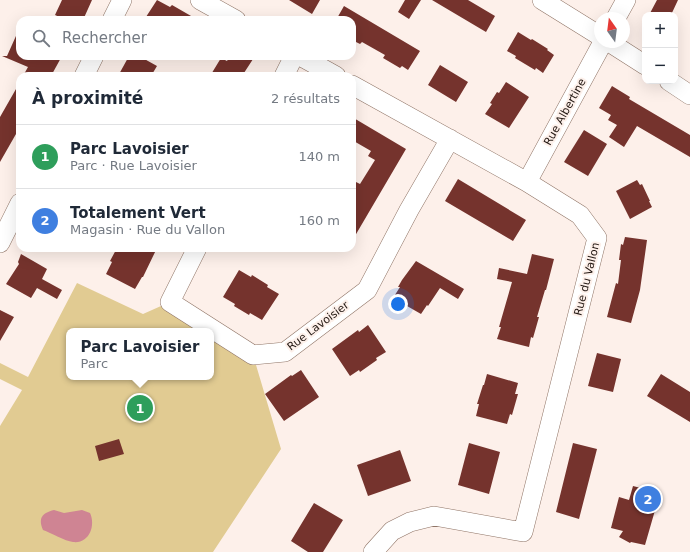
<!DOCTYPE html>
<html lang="fr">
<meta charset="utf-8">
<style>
:root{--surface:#fff;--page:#f2f2f3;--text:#1f2937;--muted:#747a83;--line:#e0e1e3;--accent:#ea580c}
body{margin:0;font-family:"DejaVu Sans",sans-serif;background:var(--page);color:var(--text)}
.controls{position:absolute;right:12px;top:12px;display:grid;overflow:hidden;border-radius:8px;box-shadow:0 4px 16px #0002}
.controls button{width:36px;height:36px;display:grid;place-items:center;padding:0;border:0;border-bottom:1px solid var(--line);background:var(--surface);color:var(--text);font:20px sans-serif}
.compass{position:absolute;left:594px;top:12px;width:36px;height:36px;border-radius:50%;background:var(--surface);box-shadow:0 4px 16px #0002;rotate:346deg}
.you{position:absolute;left:398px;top:304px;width:14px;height:14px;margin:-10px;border:3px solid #fff;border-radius:50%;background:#1a73e8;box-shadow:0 0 0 6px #1a73e833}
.badge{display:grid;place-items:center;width:26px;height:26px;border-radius:50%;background:var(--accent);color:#fff;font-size:13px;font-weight:700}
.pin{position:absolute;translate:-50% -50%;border:2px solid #fff;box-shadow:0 1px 4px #0006}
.popup{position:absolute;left:66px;top:328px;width:148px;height:52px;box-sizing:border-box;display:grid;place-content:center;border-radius:8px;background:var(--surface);filter:drop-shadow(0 1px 3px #0005);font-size:13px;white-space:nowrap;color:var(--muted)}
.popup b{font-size:15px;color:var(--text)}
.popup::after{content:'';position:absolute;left:50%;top:100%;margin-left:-8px;border:8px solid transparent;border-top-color:var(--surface)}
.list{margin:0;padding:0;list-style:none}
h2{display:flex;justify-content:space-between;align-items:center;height:52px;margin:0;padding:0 16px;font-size:17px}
h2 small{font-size:13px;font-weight:400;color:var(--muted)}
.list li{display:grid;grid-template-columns:26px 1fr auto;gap:12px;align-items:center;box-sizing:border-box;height:64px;padding:0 16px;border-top:1px solid var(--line)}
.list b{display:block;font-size:15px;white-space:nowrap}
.list p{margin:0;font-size:13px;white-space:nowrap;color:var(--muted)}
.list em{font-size:13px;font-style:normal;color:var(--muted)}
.icon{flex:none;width:22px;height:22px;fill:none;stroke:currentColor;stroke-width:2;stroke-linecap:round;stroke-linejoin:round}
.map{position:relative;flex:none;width:690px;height:552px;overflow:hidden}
.search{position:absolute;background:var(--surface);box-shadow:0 4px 16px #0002;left:16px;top:16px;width:340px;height:44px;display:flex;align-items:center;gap:10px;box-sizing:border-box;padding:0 14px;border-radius:12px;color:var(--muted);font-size:15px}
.panel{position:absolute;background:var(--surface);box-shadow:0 4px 16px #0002;left:16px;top:72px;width:340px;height:180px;border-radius:12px}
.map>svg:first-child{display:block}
</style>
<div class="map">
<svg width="690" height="552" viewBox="0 0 690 552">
<rect width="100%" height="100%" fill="#fdf0ea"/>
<!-- green -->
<path fill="#e1cb92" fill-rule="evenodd" d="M77,283L143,314L170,302L253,355L281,449L213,552H0V426L22,390L0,379V363L28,377ZM69,331H211V377H69Z"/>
<!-- water -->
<path fill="#cf8493" d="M54,510L64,513L82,510L90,513C96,526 89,544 73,542C65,541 51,533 43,530C38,518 42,513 54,510Z"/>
<!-- building -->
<path fill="#75332d" d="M62,0H92L83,20H66L55,15Z
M157,0L170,7L172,5L198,20H144Z
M289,0H320L312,14Z
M405,0H421L409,19L398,12Z
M432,0H468L495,16L486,32Z
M657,0H678L671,15H649Z
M344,6L420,51L408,70L402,66L400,68L383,58L385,55L362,42L360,44L352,40V20H336Z
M20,27V56H62L51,76H23L28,67L2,56H7Z
M518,32L531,40L532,39L548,49L547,50L554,55L543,73L536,68L535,70L515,58L516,56L507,51Z
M129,56H139L157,66L151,76H118Z
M230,56H255L242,76H210L221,58L227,61Z
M440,65L468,82L456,102L428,85Z
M20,82V127L0,162V117Z
M506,82L529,97L509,128L485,114L492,104L490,103L497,92L499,93Z
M612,86L630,97L629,99L690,135V157L637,126L624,147L609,137L617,125L608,120L611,115L599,108Z
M352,117L406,149L352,241V180L360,184L375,160L368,156L371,151L352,140Z
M584,130L607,144L588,176L564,162Z
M458,179L526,220L513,241L445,201Z
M637,180L640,185L642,184L650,201H649L652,207L630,219L616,191Z
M625,237L647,240L640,290L631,323L607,317L616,283L618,284L621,260H619L621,244L623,245Z
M117,248H157L143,277H142L135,289L106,274L112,262L110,261Z
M21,254L47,269L42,279L62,290L57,299L37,288L31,298L6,284L19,264L18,262Z
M532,254L554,259L546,290H545L537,317H539L533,338L531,337L529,347L497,339L501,327H499L512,282L497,279L499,268L527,274Z
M416,261L464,289L458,299L440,288L428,306L427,305L421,314L393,298L400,287H398L402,280Z
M239,270L251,277L252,275L268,285L267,287L279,294L262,320L250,313L249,315L234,306L235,304L223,297Z
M0,310L14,317L0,341Z
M368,325L386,352L376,358L377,360L360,372L359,370L350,376L332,349L358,330L359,332Z
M597,353L621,359L613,392L588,386Z
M301,370L319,397L284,421L265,394L291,375L292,376Z
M487,374L518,383L515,394H518L512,415L510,414L507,424L476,416L479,404H477L483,385H484Z
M661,374L690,392V422L647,396Z
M119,439L124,454L99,461L95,446Z
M469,443L500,452L489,494L458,485Z
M573,443L597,449L579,519L556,512Z
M400,450L411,481L368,496L357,465Z
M633,486L660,493L645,545L631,542L630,543L619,537L623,531L611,528L619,497L629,500Z
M314,503L343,520L323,552H308L291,541Z"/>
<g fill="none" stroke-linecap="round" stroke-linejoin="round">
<!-- minor casing -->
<g stroke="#8f7466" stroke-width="20">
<path id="minor" d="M200,0L236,20
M542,0L600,36
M616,18L626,0
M112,20L122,0
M609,42L645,65
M300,56L336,76
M84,76L94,56
M284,76L294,56
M669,81L690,95
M352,85L527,182L580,215L597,238L523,532L434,516L410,522L392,531L373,552
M527,182L603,42
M0,243L20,203
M197,248L170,302L253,355L285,352L367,290L409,210L450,139"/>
</g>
<!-- minor -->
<use href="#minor" stroke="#fff" stroke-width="19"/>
</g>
<g text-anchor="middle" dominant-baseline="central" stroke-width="4" stroke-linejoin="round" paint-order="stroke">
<!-- street labels -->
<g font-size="11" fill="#231813" stroke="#fdf0ea">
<text transform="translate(565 112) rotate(-61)">Rue Albertine</text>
<text transform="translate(587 279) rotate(-76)">Rue du Vallon</text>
<text transform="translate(318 326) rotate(-37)">Rue Lavoisier</text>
</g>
</g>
</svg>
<div class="controls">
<button>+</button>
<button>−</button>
</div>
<svg class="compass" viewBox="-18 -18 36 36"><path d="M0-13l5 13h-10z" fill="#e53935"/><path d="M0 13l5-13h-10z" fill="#747a83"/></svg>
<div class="you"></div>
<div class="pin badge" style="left:140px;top:408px;background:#2e9e5b">1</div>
<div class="popup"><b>Parc Lavoisier</b>Parc</div>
<div class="pin badge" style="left:648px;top:499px;background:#3f7fe0">2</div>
<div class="search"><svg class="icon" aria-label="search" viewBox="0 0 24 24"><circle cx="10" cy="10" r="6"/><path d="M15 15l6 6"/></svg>Rechercher</div>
<section class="panel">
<h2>À proximité<small>2 résultats</small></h2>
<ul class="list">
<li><span class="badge" style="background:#2e9e5b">1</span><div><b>Parc Lavoisier</b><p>Parc · Rue Lavoisier</p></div><em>140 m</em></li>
<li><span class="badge" style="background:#3f7fe0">2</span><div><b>Totalement Vert</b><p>Magasin · Rue du Vallon</p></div><em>160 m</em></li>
</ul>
</section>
</div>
